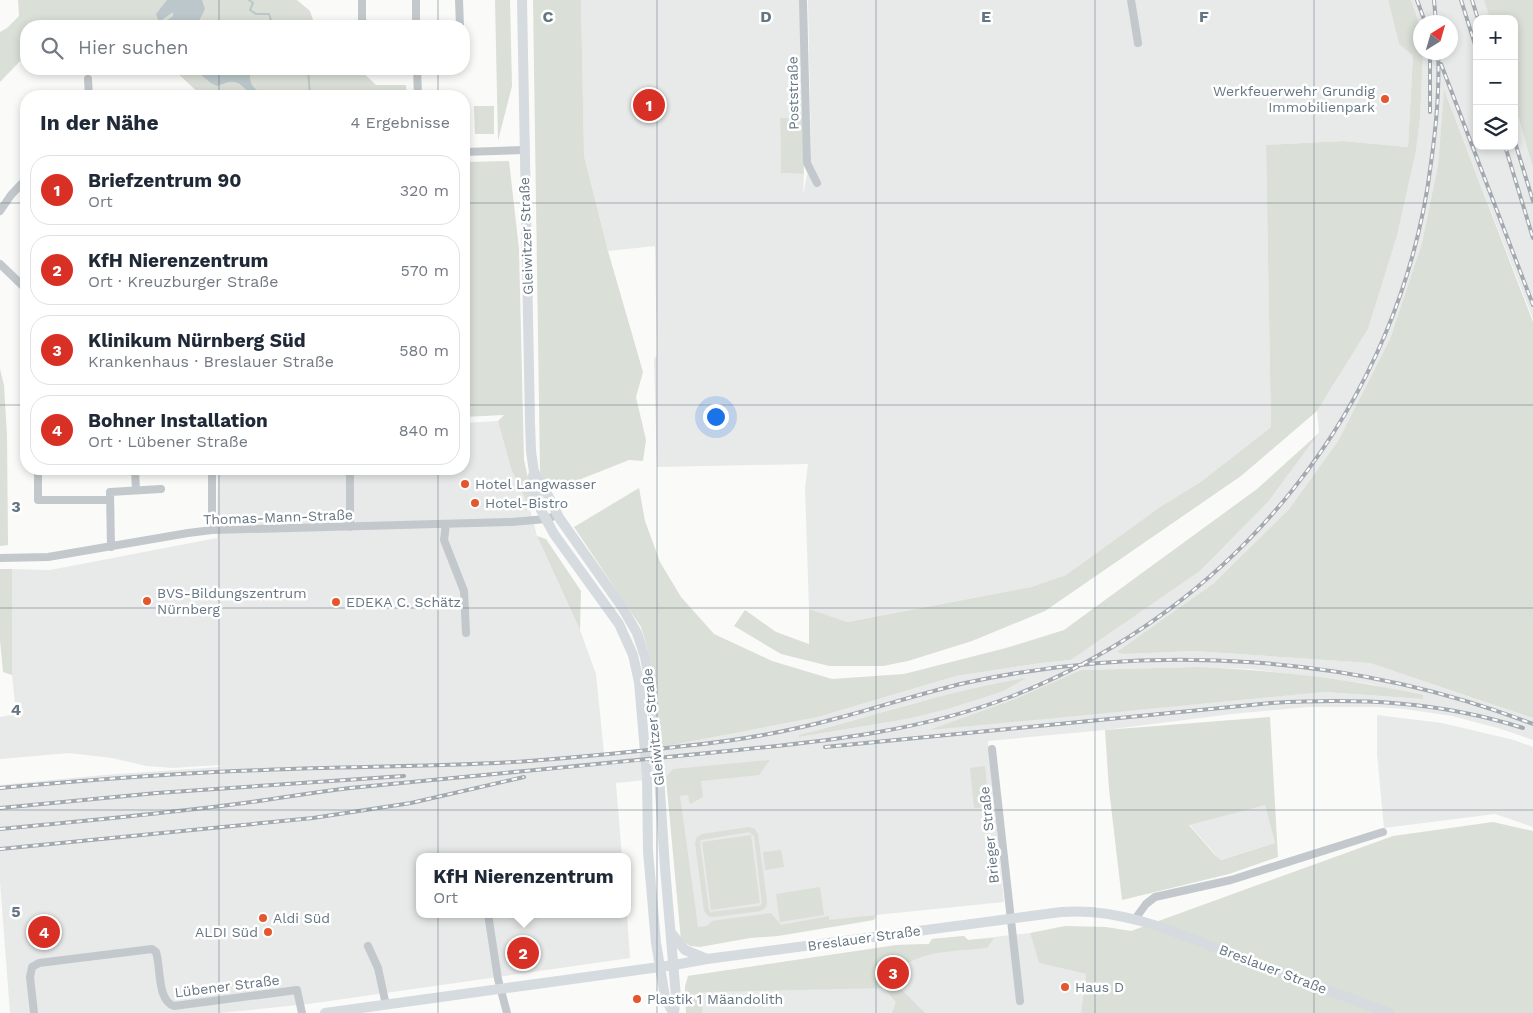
<!DOCTYPE html>
<html lang="de">
<meta charset="utf-8">
<style>
:root{--surface:#fff;--page:#f6f6f7;--text:#1f2937;--muted:#747a83;--line:#e0e1e3;--accent:#d93025}
body{margin:0;font-family:"Work Sans",sans-serif;background:var(--page);color:var(--text)}
.controls{position:absolute;right:15px;top:15px;display:grid;overflow:hidden;border-radius:10px;box-shadow:0 2px 8px #0003}
.controls button{width:45px;height:45px;display:grid;place-items:center;padding:0;border:0;border-bottom:1px solid var(--line);background:var(--surface);color:var(--text);font:25px sans-serif}
.compass{position:absolute;left:1413px;top:15px;width:45px;height:45px;border-radius:50%;background:var(--surface);box-shadow:0 2px 8px #0003;rotate:37deg}
.you{position:absolute;left:715px;top:416px;width:18px;height:18px;margin:-12px;border:4px solid #fff;border-radius:50%;background:#1a73e8;box-shadow:0 0 0 8px #1a73e833}
.badge{display:grid;place-items:center;width:32px;height:32px;border-radius:50%;background:var(--accent);color:#fff;font-size:16px;font-weight:700}
.pin{position:absolute;translate:-50% -50%;border:2px solid #fff;box-shadow:0 1px 5px #0006}
.popup{position:absolute;left:416px;top:853px;width:215px;height:65px;box-sizing:border-box;display:grid;place-content:center;border-radius:10px;background:var(--surface);filter:drop-shadow(0 1px 4px #0005);font-size:16px;white-space:nowrap;color:var(--muted)}
.popup b{font-size:19px;color:var(--text)}
.popup::after{content:'';position:absolute;left:50%;top:100%;margin-left:-10px;border:10px solid transparent;border-top-color:var(--surface)}
.list{margin:0;padding:0;list-style:none}
h2{display:flex;justify-content:space-between;align-items:center;height:65px;margin:0;padding:0 20px;font-size:21px}
h2 small{font-size:16px;font-weight:400;color:var(--muted)}
.list li{display:grid;grid-template-columns:32px 1fr auto;gap:15px;align-items:center;box-sizing:border-box;height:70px;margin:0 10px 10px;padding:0 10px;border:1px solid var(--line);border-radius:20px}
.list b{display:block;font-size:19px;white-space:nowrap}
.list p{margin:0;font-size:16px;white-space:nowrap;color:var(--muted)}
.list em{font-size:16px;font-style:normal;color:var(--muted)}
.icon{flex:none;width:28px;height:28px;fill:none;stroke:currentColor;stroke-width:2;stroke-linecap:round;stroke-linejoin:round}
.map{position:relative;flex:none;width:1533px;height:1013px;overflow:hidden}
.search{position:absolute;background:var(--surface);box-shadow:0 2px 8px #0003;left:20px;top:20px;width:450px;height:55px;display:flex;align-items:center;gap:12px;box-sizing:border-box;padding:0 18px;border-radius:20px;color:var(--muted);font-size:19px}
.panel{position:absolute;background:var(--surface);box-shadow:0 2px 8px #0003;left:20px;top:90px;width:450px;height:385px;border-radius:20px}
.map>svg:first-child{display:block}
</style>
<div class="map">
<svg width="1533" height="1013" viewBox="0 0 1533 1013">
<rect width="100%" height="100%" fill="#fafaf8"/>
<!-- built -->
<path fill="#e8e9e9" fill-rule="evenodd" d="M581,0H800L802,118H780L781,173L804,174L803,195L811,154L808,0H1388L1399,44L1413,56L1408,147L1343,141L1266,145L1271,427L1202,481L1160,507L1066,575L1031,587L846,622L809,609L805,488L808,464L657,467L654,359L657,355L655,246L608,251L584,156Z
M1411,0H1484L1490,19H1477V146H1514V104L1533,168V319L1444,91L1438,165L1422,243L1390,339L1338,441L1289,509L1214,583L1118,652L1124,654L1193,651L1370,663L1533,718V740L1501,729L1452,716L1404,709L1375,707H1308L1232,714L1105,730L988,741L1004,902L876,915L690,946L681,939L666,778L616,783L622,857H419V914H627L630,958L308,1004L221,1013H10L0,882V785L104,775L220,767L219,765L173,768L146,766L112,758L69,753L0,759V717L16,714L12,675V569L50,570L217,538L218,469H464V423L498,421L511,469L530,509L537,536L580,630L596,674L604,753L662,747L818,717L956,676L1041,663L1071,660L1200,571L1268,502L1319,433L1317,411L1368,329L1397,236L1416,151L1420,118L1423,53L1450,52V22H1420V26ZM1197,667L1251,669L1371,684L1422,699L1324,692L932,729L1015,699L1081,670ZM1024,679L1004,691L907,719L799,737L800,735L918,702L992,684Z
M1377,715L1442,723L1514,740L1533,747V827L1495,814L1384,828L1377,754Z
M1265,804L1275,843L1220,860L1189,824Z
M1030,933L1039,963L1086,974L1081,1013H686L685,987L688,976L897,945L929,944L932,939L964,936L968,940Z"/>
<!-- green -->
<path fill="#dadfd7" fill-rule="evenodd" d="M18,0H297L310,11L315,26H26V55L0,82V32L7,28L19,16Z
M495,0H510L512,86L498,141Z
M533,0H581L584,156L608,251L643,372L636,397L646,440L643,461L629,460L551,491L540,471Z
M1388,0H1411L1420,26V52L1423,53L1420,118L1416,151L1397,236L1368,329L1317,411L1241,476L1045,611L972,641L908,661L883,666H829L781,654L734,626L745,610L776,632L809,644V609L847,622L1031,587L1066,575L1160,507L1202,481L1271,427L1266,145L1343,141L1408,147L1413,56L1399,44Z
M1484,0H1533V168L1514,103V19H1490Z
M173,69H359L376,85H406L407,96H202Z
M1444,90L1533,322V718L1370,663L1193,651L1124,654L1117,652L1214,583L1289,509L1338,441L1390,339L1422,243L1438,165Z
M474,106H494V134H475Z
M780,118H802L804,174L781,173Z
M509,161L519,249L524,460L534,505L530,509L511,469L498,421L504,415L464,417V162Z
M0,369L4,385L7,436L8,545L0,546Z
M1319,433L1268,502L1200,571L1071,660L1041,663L956,676L818,717L662,747L650,657L641,627L574,527L639,488L645,521L660,562L681,597L714,634L772,661L832,679L904,674L1006,648L1064,630L1257,489Z
M537,536L546,539L581,591L580,630Z
M0,569H12V675L3,672L0,640Z
M1197,667C1273,670 1349,679 1423,695V699L1324,692L929,730L1015,699L1081,670Z
M1026,678L1004,691L947,709L907,719L799,737V735C875,716 949,690 1026,678Z
M1270,717L1278,857L1229,874L1122,900L1109,789L1105,730ZM1265,805L1275,843L1221,860L1214,854L1189,825Z
M770,760L759,775L701,781L703,797L690,804L688,795L680,796L698,927L707,926L712,921L771,913L781,925L829,916V920L876,915L874,920L778,936L750,938L700,947L690,946L681,939L666,777L673,769Z
M985,766L989,807L974,808L970,768Z
M1493,822L1533,831V1013H1081L1086,974L1039,963L1030,933L1065,926L1106,927L1131,931L1393,836Z
M749,827L755,829L758,834L767,901L766,907L761,911L714,917L708,916L704,911L695,843L697,837L702,834ZM749,832L754,836L762,904L759,906L711,912L709,910L700,843L701,840Z
M751,835L760,903L711,910L702,842Z
M781,850L784,867L765,870L763,852Z
M820,887L824,915L780,922L776,894Z
M964,936L968,940L994,938L987,948C958,951 922,950 899,969L896,984L925,1013H892L896,1002L884,988L703,992L702,1013H686L685,987L688,976L897,945L929,944L932,939Z"/>
<!-- water -->
<path fill="#bbc7cb" d="M167,0H202L205,9L198,23L200,26H162V24L173,16V12L159,22L156,14Z
M194,69H218L220,71L234,72L236,69H250C250,78 249,85 258,91C264,95 260,90 264,96H252C238,81 237,78 217,86L211,83Z"/>
<g fill="none" stroke-linecap="round" stroke-linejoin="round">
<!-- stream -->
<path stroke="#bbc7cb" stroke-width="2" d="M249,0L253,3L250,10L256,14H269L273,26
M308,69L310,96
M464,414L469,418"/>
<!-- street -->
<path stroke="#c3c8cc" stroke-width="8" d="M362,0V21L368,26
M416,0V26
M459,0L460,26
M803,0L807,163L817,183
M1131,0L1138,43
M417,69L418,96
M88,79L89,96
M464,152L524,150
M0,211L11,195L26,179
M0,264L26,289
M38,469V500H110
M135,469L136,490
M212,469V530
M446,524L444,540L464,591L466,633
M350,527V469
M111,547L110,492L161,489
M0,558L48,557L188,533L212,530L512,522L546,519L558,515
M992,749L1020,1001
M488,914L498,979L507,1013
M1135,919L1146,904L1155,897L1231,880L1383,832
M368,946L378,968L386,1005
M34,1013L30,977L32,967L39,963L152,949L156,952C161,967 157,1001 174,1006L297,990L302,1013"/>
<!-- secondary -->
<path stroke="#d6dbdf" stroke-width="10" d="M522,0L530,422L531,451L534,472L532,481L541,510L554,534L619,624L633,655L639,682L647,775L648,851L656,943L665,997L673,1013
M534,472C545,485 551,504 560,519L622,607L637,633L645,657L650,686L659,776L665,868L676,997L674,1013
M672,934L685,950L707,959
M325,1013L674,965L707,959L1061,912C1122,907 1180,934 1236,956C1287,975 1338,994 1389,1013"/>
<!-- rail casing -->
<g stroke="#a2aab0" stroke-width="4">
<path id="rail" d="M1417,0L1425,22
M1434,0L1436,22
M1461,0L1477,51
M1472,0L1478,19
M1430,52V112
M1441,64L1533,305
M1514,139L1533,201
M1505,146L1533,238
M825,747L1271,703C1360,698 1438,701 1523,728
M0,788C88,780 176,773 264,770C352,766 441,767 529,761C581,757 633,752 684,746C736,741 787,732 838,718C880,707 922,693 965,683C1152,642 1354,655 1533,724
M0,808L157,793L404,776
M0,829C74,822 148,815 221,806C264,801 307,793 350,788C411,782 473,776 535,770C602,764 670,757 738,750C830,741 923,730 1010,697C1236,610 1401,405 1431,163C1436,127 1440,90 1438,52
M0,849L313,818L411,803L524,777"/>
</g>
<!-- rail -->
<use href="#rail" stroke="#fff" stroke-width="2" stroke-dasharray="5.5" stroke-linecap="butt"/>
</g>
<!-- grid -->
<path fill="none" stroke="#657683" stroke-width="1" stroke-opacity="0.55" d="M219,0V26M438,0V26M657,0V1013M876,0V1013M1095,0V1013M1314,0V1013M219,69V96M438,69V96M0,203H26M464,203H1533M0,405H26M464,405H1533M219,469V1013M438,469V1013M0,608H1533M0,810H1533"/>
<!-- markers -->
<g fill="#e4572e" stroke="#fff" stroke-width="2">
<circle cx="1385" cy="99" r="5"/>
<circle cx="465" cy="484" r="5"/>
<circle cx="475" cy="503" r="5"/>
<circle cx="147" cy="601" r="5"/>
<circle cx="336" cy="602" r="5"/>
<circle cx="263" cy="918" r="5"/>
<circle cx="268" cy="932" r="5"/>
<circle cx="1065" cy="987" r="5"/>
<circle cx="637" cy="999" r="5"/>
</g>
<g text-anchor="middle" dominant-baseline="central" stroke-width="5" stroke-linejoin="round" paint-order="stroke">
<!-- poi labels -->
<g font-size="14" fill="#657683" stroke="#fff" text-anchor="start">
<text x="1375" y="91" text-anchor="end">Werkfeuerwehr Grundig<tspan x="1375" dy="16">Immobilienpark</tspan></text>
<text x="475" y="484">Hotel Langwasser</text>
<text x="485" y="503">Hotel-Bistro</text>
<text x="157" y="593">BVS-Bildungszentrum<tspan x="157" dy="16">Nürnberg</tspan></text>
<text x="346" y="602">EDEKA C. Schätz</text>
<text x="273" y="918">Aldi Süd</text>
<text x="258" y="932" text-anchor="end">ALDI Süd</text>
<text x="1075" y="987">Haus D</text>
<text x="647" y="999">Plastik 1 Mäandolith</text>
</g>
<!-- street labels -->
<g font-size="14" fill="#657683" stroke="#fff">
<text transform="translate(793 93) rotate(-91)">Poststraße</text>
<text transform="translate(526 236) rotate(-92)">Gleiwitzer Straße</text>
<text transform="translate(278 517) rotate(-2)">Thomas-Mann-Straße</text>
<text transform="translate(653 727) rotate(-96)">Gleiwitzer Straße</text>
<text transform="translate(989 835) rotate(-96)">Brieger Straße</text>
<text transform="translate(864 938) rotate(-8)">Breslauer Straße</text>
<text transform="translate(1273 969) rotate(21)">Breslauer Straße</text>
<text transform="translate(227 986) rotate(-7)">Lübener Straße</text>
</g>
</g>
<g font-size="16" text-anchor="middle" font-weight="bold" fill="#657683" stroke="#fff" stroke-width="5" stroke-linejoin="round" paint-order="stroke">
<text x="548" y="22">C</text>
<text x="766" y="22">D</text>
<text x="986" y="22">E</text>
<text x="1204" y="22">F</text>
<text x="16" y="512">3</text>
<text x="16" y="715">4</text>
<text x="16" y="917">5</text>
</g>
</svg>
<div class="controls">
<button>+</button>
<button>−</button>
<button><svg class="icon" aria-label="layers" viewBox="0 0 24 24"><path d="M12 4l9 5-9 5-9-5zM3 14l9 5 9-5"/></svg></button>
</div>
<svg class="compass" viewBox="-18 -18 36 36"><path d="M0-13l5 13h-10z" fill="#e53935"/><path d="M0 13l5-13h-10z" fill="#747a83"/></svg>
<div class="you"></div>
<div class="pin badge" style="left:649px;top:105px">1</div>
<div class="pin badge" style="left:523px;top:953px">2</div>
<div class="popup"><b>KfH Nierenzentrum</b>Ort</div>
<div class="pin badge" style="left:893px;top:973px">3</div>
<div class="pin badge" style="left:44px;top:932px">4</div>
<div class="search"><svg class="icon" aria-label="search" viewBox="0 0 24 24"><circle cx="10" cy="10" r="6"/><path d="M15 15l6 6"/></svg>Hier suchen</div>
<section class="panel">
<h2>In der Nähe<small>4 Ergebnisse</small></h2>
<ul class="list">
<li><span class="badge">1</span><div><b>Briefzentrum 90</b><p>Ort</p></div><em>320 m</em></li>
<li><span class="badge">2</span><div><b>KfH Nierenzentrum</b><p>Ort · Kreuzburger Straße</p></div><em>570 m</em></li>
<li><span class="badge">3</span><div><b>Klinikum Nürnberg Süd</b><p>Krankenhaus · Breslauer Straße</p></div><em>580 m</em></li>
<li><span class="badge">4</span><div><b>Bohner Installation</b><p>Ort · Lübener Straße</p></div><em>840 m</em></li>
</ul>
</section>
</div>
